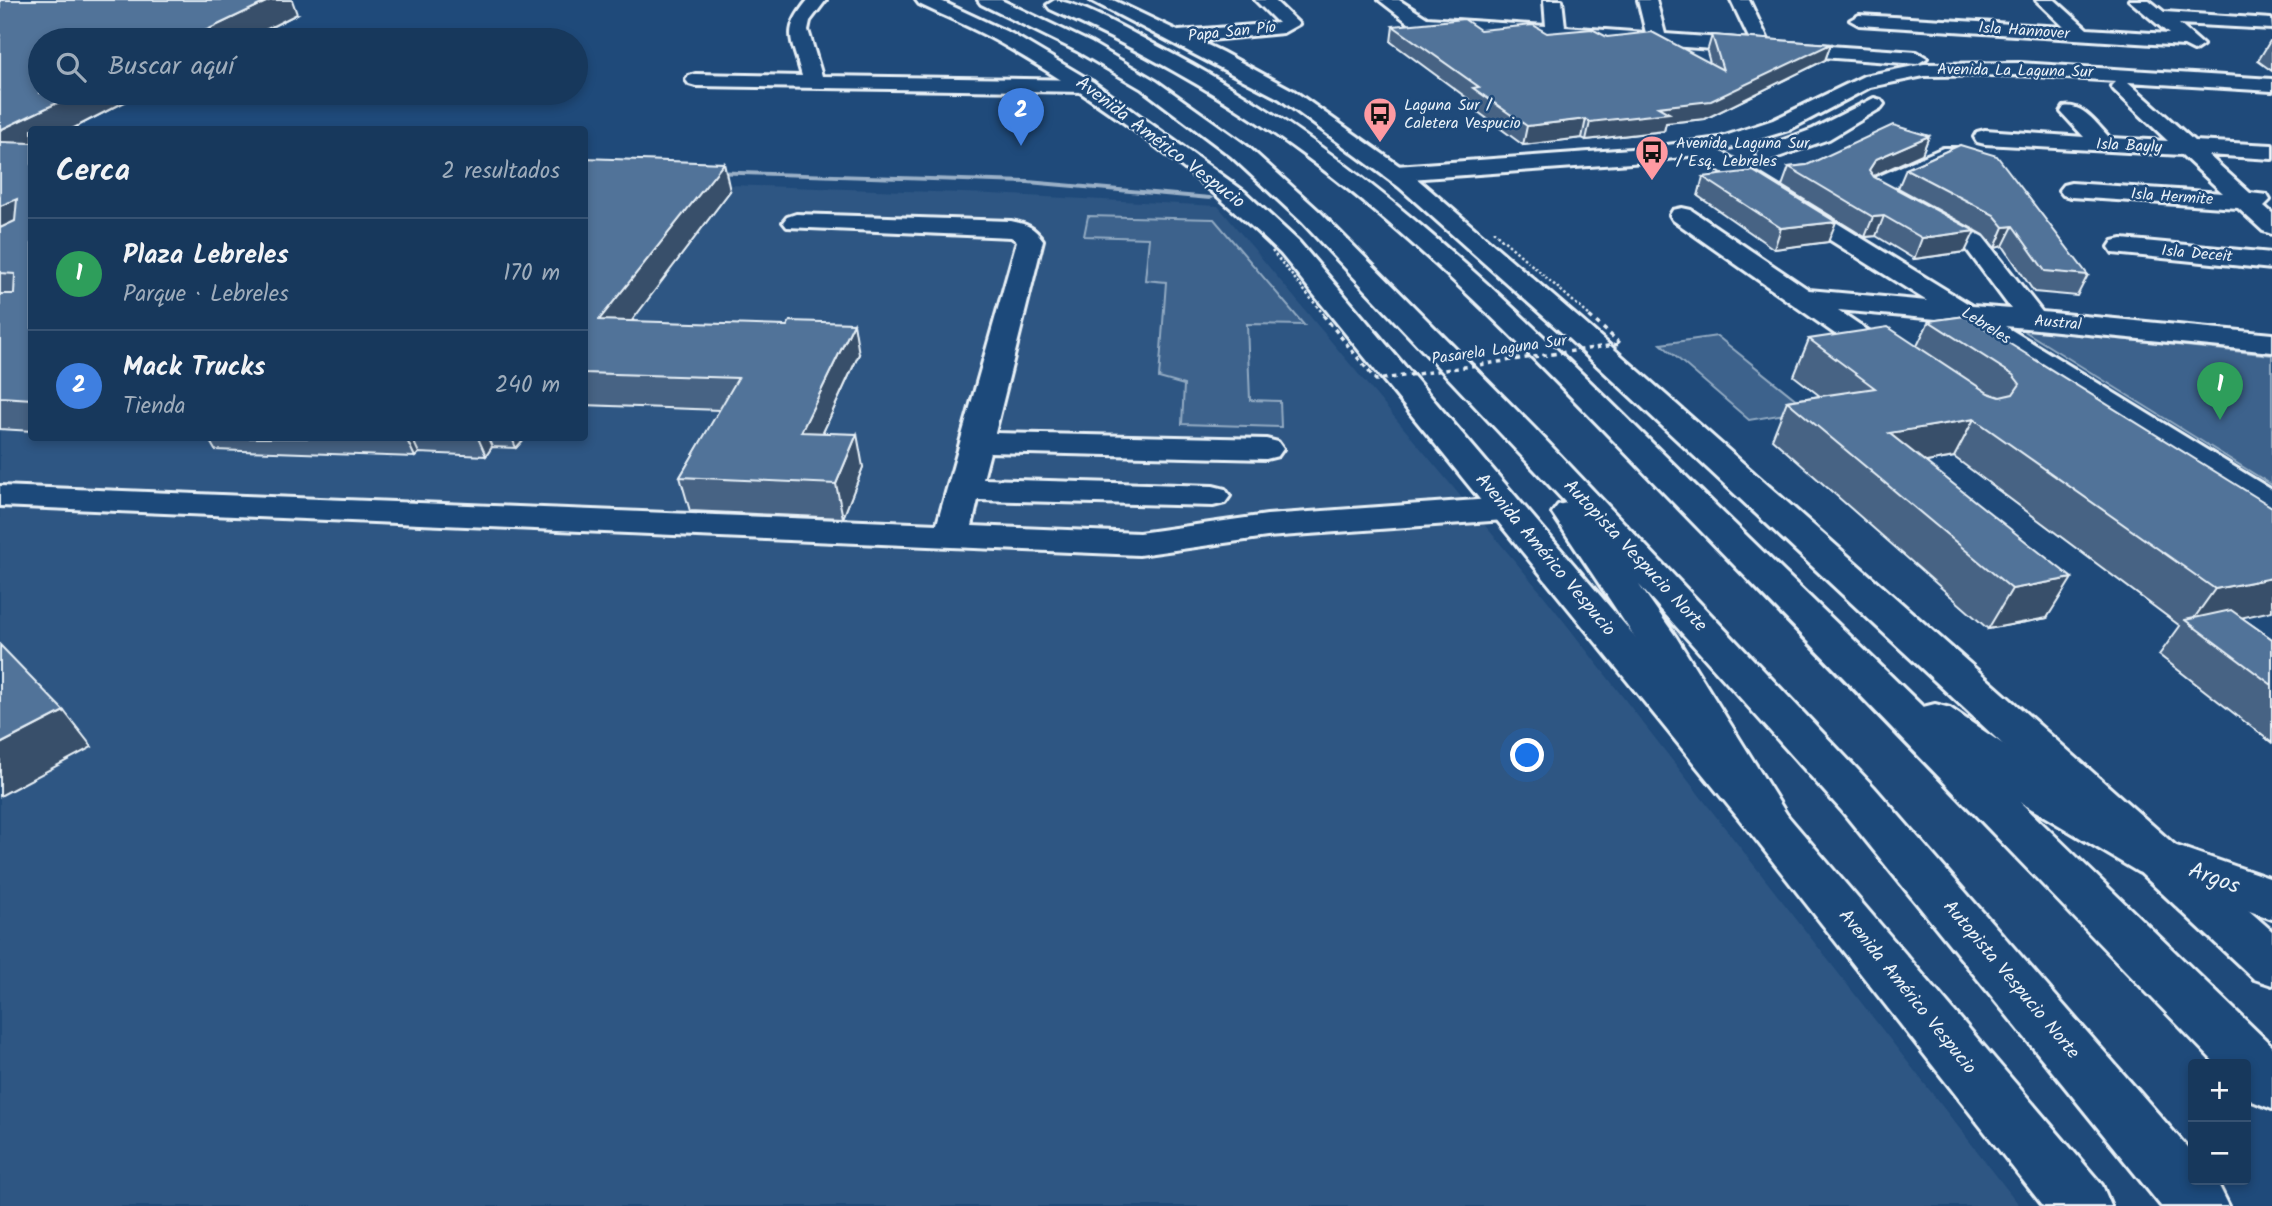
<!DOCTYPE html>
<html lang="es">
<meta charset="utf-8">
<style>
:root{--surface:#17385c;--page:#244365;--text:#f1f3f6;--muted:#9eacbb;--line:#365272;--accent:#ea580c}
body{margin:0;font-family:Kalam,sans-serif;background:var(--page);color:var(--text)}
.controls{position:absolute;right:21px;bottom:21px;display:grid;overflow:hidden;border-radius:7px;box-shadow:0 4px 10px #0003}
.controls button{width:63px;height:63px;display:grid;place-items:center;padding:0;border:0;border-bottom:2px solid var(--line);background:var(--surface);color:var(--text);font:35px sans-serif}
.you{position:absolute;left:1528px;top:756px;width:24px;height:24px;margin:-18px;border:5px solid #fff;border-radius:50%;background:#1a73e8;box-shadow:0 0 0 10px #1a73e833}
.badge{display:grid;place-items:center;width:46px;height:46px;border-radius:50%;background:var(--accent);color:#fff;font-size:23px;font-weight:700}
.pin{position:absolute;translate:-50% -58px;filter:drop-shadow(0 2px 4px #0008)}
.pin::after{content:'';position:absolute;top:37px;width:24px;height:21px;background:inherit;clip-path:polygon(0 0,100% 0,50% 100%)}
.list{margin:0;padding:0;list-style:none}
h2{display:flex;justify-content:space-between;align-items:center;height:91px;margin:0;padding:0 28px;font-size:30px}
h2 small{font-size:23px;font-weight:400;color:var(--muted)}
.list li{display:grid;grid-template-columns:46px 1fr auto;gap:21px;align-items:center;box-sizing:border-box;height:112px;padding:0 28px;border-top:2px solid var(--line)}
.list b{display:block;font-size:26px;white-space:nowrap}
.list p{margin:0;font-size:23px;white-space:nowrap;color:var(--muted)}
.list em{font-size:23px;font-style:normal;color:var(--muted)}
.icon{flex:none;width:38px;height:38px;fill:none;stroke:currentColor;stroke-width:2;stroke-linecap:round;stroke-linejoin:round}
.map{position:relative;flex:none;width:2272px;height:1206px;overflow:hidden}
.search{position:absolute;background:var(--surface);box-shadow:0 4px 10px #0003;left:28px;top:28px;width:560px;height:77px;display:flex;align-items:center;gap:18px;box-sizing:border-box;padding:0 24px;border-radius:38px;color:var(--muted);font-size:26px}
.panel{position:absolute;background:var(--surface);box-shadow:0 4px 10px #0003;left:28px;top:126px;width:560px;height:315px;border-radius:7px}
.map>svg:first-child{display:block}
</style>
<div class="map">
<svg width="2272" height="1206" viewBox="0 0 2272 1206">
<rect width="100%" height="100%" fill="#1f4a7a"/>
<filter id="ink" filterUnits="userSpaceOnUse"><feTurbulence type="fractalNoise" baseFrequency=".0143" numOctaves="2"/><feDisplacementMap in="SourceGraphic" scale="14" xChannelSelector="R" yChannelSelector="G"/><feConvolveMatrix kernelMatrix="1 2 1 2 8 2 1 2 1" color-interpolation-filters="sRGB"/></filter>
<g filter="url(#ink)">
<!-- built -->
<path fill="#2e5683" d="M0,159L31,160L32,438H584L585,180L991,194L1218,206L1544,596L2020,1206H0Z"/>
<!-- green -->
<path fill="#3c628c" stroke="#92aac2" stroke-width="2" d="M1088,216L1214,219L1304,325L1247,324L1250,400L1280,401L1281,427L1182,424L1184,385L1159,378L1166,282L1145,280L1149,238L1084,236Z
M2021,329L2272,355V485Z
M1717,336L1809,410L1749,420L1661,344Z"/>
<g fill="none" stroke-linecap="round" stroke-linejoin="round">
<!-- stream -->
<path fill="#9ab0c7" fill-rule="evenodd" d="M708,170L1028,180L1210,196L1214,198L1210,200L1028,184L711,174L707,172Z"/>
<!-- minor casing -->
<g stroke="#e8f1f8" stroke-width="6">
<path id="minor" d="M808,0H826L810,21L808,30L822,76L1086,80L1093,82L1096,86L1093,90L1086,92L696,86L689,84L686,80L689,76L696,74L802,76C792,38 781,33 808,0Z
M1255,0H1274L1299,24L1283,33L1179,43L1170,37L1179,31L1278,23Z
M1379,0H1399L1427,18L1546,26L1544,0H1562L1565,27L1646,33L1638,0H1656L1665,34L1750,40L1731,0H1749L1769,42L1917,52L1927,58L1917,64L1425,28L1410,24Z
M2036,0H2055L2087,29L2169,34L2129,0H2149L2164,12L2271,19L2272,29L2179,24L2203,45L2194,51L2184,46L1859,25L1850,20L1859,15L2064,27Z
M2020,63L2272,79V91L2128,82L2194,141L2272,145V159L2208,155L2250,193L2267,195L2270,200L2264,206L2272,213V234L2263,231L2238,208L2071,197L2063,195L2059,190L2063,185L2071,183L2223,193L2182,155L1985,144L1977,142L1974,137L1977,132L1985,130L2084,137L2061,112L2064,107C2083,103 2098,126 2110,138L2168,141L2114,90L2111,86L2116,81L2020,75L1924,76L1870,87L1789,130L1720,151L1972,306L2011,309L1965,247L1868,194L1864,189L1870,180L1943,148H1959L1962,153L1959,158L1892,188L1983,237L2042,312L2272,334V352L2005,326L2272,490V516L2260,512L1958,321L1838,310L1907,357L1911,363L1907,369L1896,372L1885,369L1673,220L1670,215L1673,210L1682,208L1691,210L1809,290L1927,301L1695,155L1645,162L1396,180L1388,178L1384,173L1388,168L1396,166L1645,148L1719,138L1773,120L1864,76L1924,64Z
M1874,98L1881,100L1884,104L1881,108L1829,139L1767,161L1759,159L1756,154L1759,149L1813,129Z
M796,214L1011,221C1026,224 1034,227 1043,240L995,433L1266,439L1278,442L1283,449L1278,456L1266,459L990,452L983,479L1213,486L1225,489L1230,496L1225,503L1213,506L978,500L972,526L1139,533L1267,515L1505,498L1517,502L1523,509L1517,516L1505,520L1267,537L1139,555L0,506V486L937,524L1017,241L1011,237L787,227L783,222L787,217Z
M2122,239L2272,253V269L2113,253L2109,247L2113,241Z
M2162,841L2272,879V919L2145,874L2138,860L2145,846Z"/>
</g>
<!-- major casing -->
<g stroke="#e8f1f8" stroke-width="6">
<path id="major" d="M916,0H939L1012,34L1093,82L1245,192L1299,242L2102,1185L2111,1206H2043L1753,836L1281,254C1197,173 1102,101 1000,43C974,28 946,17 919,4Z
M1090,0H1113L1222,52L1294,91L1415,177L1589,327L2272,931V985L2254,979L1569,339L1399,187L1280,99Z"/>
</g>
<!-- highway casing -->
<g stroke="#e8f1f8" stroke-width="6">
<path id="highway" d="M978,0H1001L1091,43L1156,81L1247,146L1320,212L1535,429L1874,787L2193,1154V1180H2216L2229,1206H2161L1842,811L1639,585L1676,637L1792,823L1785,836L1769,841L1753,836L1646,654L1552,513L1558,505L1566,503L1302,222L1231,156L1142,89L1077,51L981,4Z
M1055,0C1086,5 1134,34 1163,49C1353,147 1505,297 1655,446C1744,534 1834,620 1923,707L1935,704L1950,708L2070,790L2172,844L2179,858L2172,872L2155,877L2138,872L2020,802L2272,1046V1109L2252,1101L2246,1095V1064H2216C2044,887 1875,709 1702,532C1575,402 1451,264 1304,155C1225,96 1139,49 1050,9L1047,5Z"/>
</g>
<!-- minor -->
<use href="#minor" fill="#1f4a7a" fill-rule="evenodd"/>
<!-- major -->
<use href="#major" fill="#1f4a7a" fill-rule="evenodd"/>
<!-- highway -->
<use href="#highway" fill="#1f4a7a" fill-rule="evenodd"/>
<!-- path-bridge-far1 -->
<path stroke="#e8f1f8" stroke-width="2.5" stroke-dasharray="2.5 2.5" stroke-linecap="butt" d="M1493,231L1590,316
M1272,251L1325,316"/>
<!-- path-bridge -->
<path stroke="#e8f1f8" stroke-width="3.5" stroke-dasharray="4.5 4.5" stroke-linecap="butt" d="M1323,315L1376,380L1621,344L1588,315"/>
</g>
<!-- wall -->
<path fill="#466384" stroke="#e8f1f8" stroke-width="2" d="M0,0L297,14L70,130H32V431L0,429Z
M1393,26L1607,37L1710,63L1707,52L1712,35L1831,44L1825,60L1705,119L1666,123L1664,131L1586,140L1582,138L1523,145L1470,106L1471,101L1391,42Z
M2270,41H2272V71L2258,61Z
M1929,136L1922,154L1873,176L1965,252L1914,259L1876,236L1865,237L1782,186L1789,167L1807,165Z
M1960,145L2088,275L2077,296L2034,292L2003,246L1995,248L1984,235L1898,188L1906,169Z
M584,158L730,191L631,321L859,354L823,432L863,467L843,518L690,511L680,477L720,410L584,405Z
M1703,177L1828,242L1774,249L1698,196Z
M1965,316L2242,618L2272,639V743L2159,655L2180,626L1954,457L1926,462L2047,618L1988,629L1772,439L1787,401L1820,396L1794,376L1809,339L1917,346L1929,321Z
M208,438H525L516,448L492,447L486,456L419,453L415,457L215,450Z"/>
<!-- shaded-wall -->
<path fill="#39506b" stroke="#e8f1f8" stroke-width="2" d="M270,0H292L297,14L245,40H186Z
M1831,44L1825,60L1705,119L1666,123L1664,131L1586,140L1590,122L1658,107Z
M78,93H142L70,130H32V149L0,165V130Z
M1586,119L1582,138L1523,145L1527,126Z
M1929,136L1922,154L1869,178V170L1876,159Z
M724,163L730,191L609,351L599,320Z
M17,199L32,223L0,242V206Z
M1884,216L1876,236L1865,237L1873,217Z
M1836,222L1828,242L1774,249L1781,228Z
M2013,226L2003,246L1995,248L2004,227Z
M1975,231L1965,252L1914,259L1922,238Z
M854,323L859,354L808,465L801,432Z
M1974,419L1954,457L1871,472L1889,433Z
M857,434L863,467L843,518L836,484Z
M406,438H412L419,453L415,457Z
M478,438H488L492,447L486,456Z
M512,438H525L516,448Z
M2072,578L2047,618L1988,629L2012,589Z
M2272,578V611L2195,628L2190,624L2215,589Z
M64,711L92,747L0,796V744Z"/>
<!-- building -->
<path fill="#517399" stroke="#e8f1f8" stroke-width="2" d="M0,0H270L186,40H40V93H78L0,130Z
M1464,19L1480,30L1533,25L1547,33L1592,29L1607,37L1652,32L1723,70L1712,35L1831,44L1711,101L1658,107L1669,113L1590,122L1586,119L1527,126L1473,88L1479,87L1393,26Z
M1893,125L1929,136L1876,159L1869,170L1874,177L1975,231L1922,238L1884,216L1873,217L1789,167L1807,165Z
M0,142L32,143V399L0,397V294H14L15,274L0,273V228L15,221L17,199L0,206Z
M1960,145L1997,156L2088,275L2045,271L2013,226L2004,227L1994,215L1906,169Z
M584,158L724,163L599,320L787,326L790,321L854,323L801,432L857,434L836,484L680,477L738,378L584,373Z
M1753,171L1836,222L1781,228L1703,177Z
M1965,316L2272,507V578L2215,589L1974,419L1889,433L2072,578L2012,589L1787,401L1875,388L1809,339L1888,327L1988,393L2000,397L2013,394L2020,384L2013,375L1929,321Z
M2231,610L2272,639V685L2185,620Z
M0,645L64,711L0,744Z"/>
</g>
<!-- icons -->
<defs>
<g id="bus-pin" transform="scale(1.75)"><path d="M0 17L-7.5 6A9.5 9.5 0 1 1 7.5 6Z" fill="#ff9aa2" stroke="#1f4a7a"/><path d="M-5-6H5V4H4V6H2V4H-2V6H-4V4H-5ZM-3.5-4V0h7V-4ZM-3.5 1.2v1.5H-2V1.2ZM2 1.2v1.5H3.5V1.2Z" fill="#111"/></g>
</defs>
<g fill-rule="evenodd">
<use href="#bus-pin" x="1380" y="114"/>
<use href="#bus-pin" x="1652" y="152"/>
</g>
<g text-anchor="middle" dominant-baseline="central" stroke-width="5" stroke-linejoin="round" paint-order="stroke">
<!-- far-street labels -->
<g font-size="16" fill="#e8f1f8" stroke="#1f4a7a">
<text transform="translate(2024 31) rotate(4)">Isla Hannover</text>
<text transform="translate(1232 32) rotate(-6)">Papa San Pío</text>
<text transform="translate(2015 71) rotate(1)">Avenida La Laguna Sur</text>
<text transform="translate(2129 146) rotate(3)">Isla Bayly</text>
<text transform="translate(2172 197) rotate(4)">Isla Hermite</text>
<text transform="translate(2197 254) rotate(5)">Isla Deceit</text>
<text transform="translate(2058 323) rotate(5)">Austral</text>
<text transform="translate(1986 326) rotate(32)">Lebreles</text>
<text transform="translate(1499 350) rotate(-8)">Pasarela Laguna Sur</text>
</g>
<!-- far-poi labels -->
<g font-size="16" fill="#e8f1f8" stroke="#1f4a7a" text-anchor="start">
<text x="1404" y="105">Laguna Sur /<tspan x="1404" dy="18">Caletera Vespucio</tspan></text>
<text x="1676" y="143">Avenida Laguna Sur<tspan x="1676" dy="18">/ Esq. Lebreles</tspan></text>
</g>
<!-- street labels -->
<g font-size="19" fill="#e8f1f8" stroke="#1f4a7a">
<text transform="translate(1160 143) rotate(37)">Avenida Américo Vespucio</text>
<text transform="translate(1545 555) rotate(50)">Avenida Américo Vespucio</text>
<text transform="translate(1635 556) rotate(47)">Autopista Vespucio Norte</text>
<text transform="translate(2011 980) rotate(50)">Autopista Vespucio Norte</text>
<text transform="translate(1907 992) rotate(51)">Avenida Américo Vespucio</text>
</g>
<!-- near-street labels -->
<g font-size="23" fill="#e8f1f8" stroke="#1f4a7a">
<text transform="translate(2214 879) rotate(20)">Argos</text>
</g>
</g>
</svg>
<div class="controls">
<button>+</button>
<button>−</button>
</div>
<div class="you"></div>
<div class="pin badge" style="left:2220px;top:420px;background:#2e9e5b">1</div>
<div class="pin badge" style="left:1021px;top:146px;background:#3f7fe0">2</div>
<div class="search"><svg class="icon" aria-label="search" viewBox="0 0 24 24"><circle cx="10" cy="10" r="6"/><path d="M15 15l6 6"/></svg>Buscar aquí</div>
<section class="panel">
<h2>Cerca<small>2 resultados</small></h2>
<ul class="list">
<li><span class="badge" style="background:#2e9e5b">1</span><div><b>Plaza Lebreles</b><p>Parque · Lebreles</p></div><em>170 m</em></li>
<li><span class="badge" style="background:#3f7fe0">2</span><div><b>Mack Trucks</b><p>Tienda</p></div><em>240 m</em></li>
</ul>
</section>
</div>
